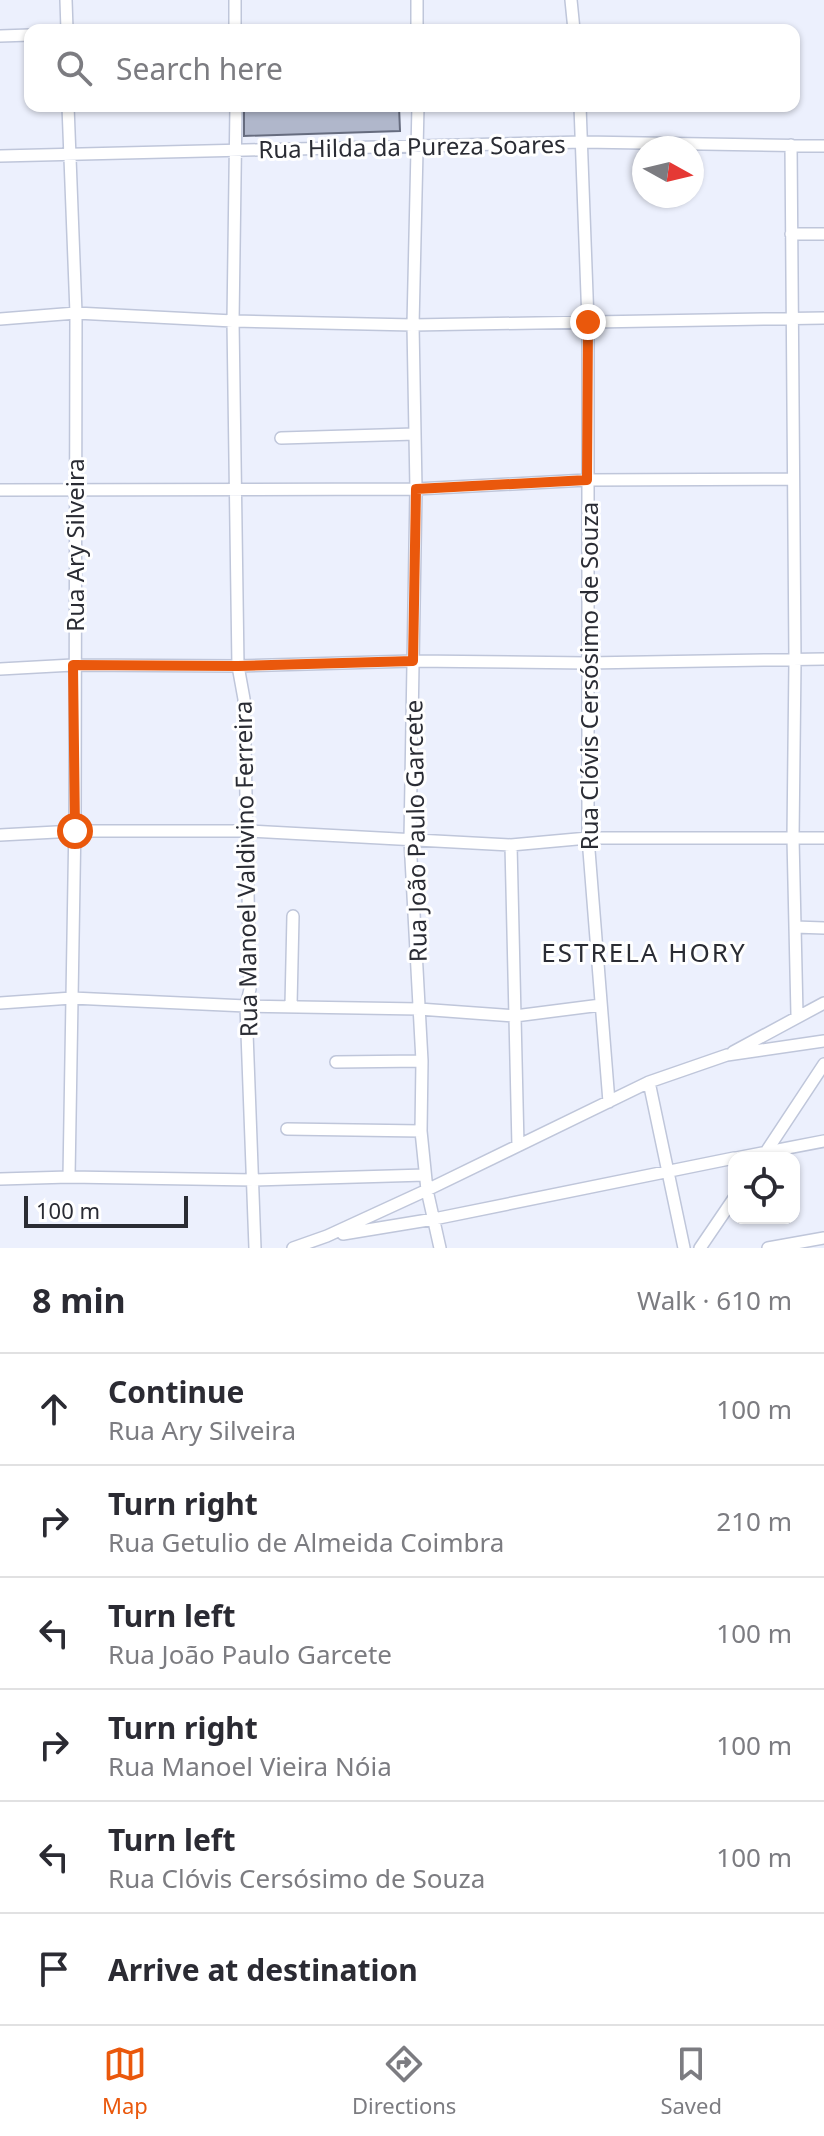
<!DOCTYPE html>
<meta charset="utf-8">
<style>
:root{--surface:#fff;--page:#f2f2f3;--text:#2b2b33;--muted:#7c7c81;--line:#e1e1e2;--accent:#ea580c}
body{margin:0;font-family:"Noto Sans",sans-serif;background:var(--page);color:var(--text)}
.controls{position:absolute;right:24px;bottom:24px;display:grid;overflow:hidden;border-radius:16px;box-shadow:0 2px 6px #0004}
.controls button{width:72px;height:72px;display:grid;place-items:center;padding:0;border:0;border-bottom:2px solid var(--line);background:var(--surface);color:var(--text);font:40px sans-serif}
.compass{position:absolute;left:632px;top:136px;width:72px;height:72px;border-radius:50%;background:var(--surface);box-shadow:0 2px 6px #0004;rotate:98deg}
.scale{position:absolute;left:24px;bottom:20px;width:164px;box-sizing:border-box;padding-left:8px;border:4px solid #2a2c34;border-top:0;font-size:22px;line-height:28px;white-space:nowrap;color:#2a2c34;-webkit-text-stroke:6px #fff;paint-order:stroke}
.stop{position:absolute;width:24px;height:24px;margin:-18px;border:6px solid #ea580c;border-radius:50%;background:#fff}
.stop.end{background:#ea580c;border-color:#fff;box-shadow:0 2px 8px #0008}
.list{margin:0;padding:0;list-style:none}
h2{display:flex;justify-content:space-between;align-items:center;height:104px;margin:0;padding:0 32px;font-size:34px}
h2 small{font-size:26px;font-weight:400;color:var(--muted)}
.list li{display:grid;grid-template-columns:52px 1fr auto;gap:24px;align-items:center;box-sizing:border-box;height:112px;padding:0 32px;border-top:2px solid var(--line)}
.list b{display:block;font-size:30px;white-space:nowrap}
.list p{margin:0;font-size:26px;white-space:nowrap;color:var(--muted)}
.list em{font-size:26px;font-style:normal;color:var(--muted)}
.icon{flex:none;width:44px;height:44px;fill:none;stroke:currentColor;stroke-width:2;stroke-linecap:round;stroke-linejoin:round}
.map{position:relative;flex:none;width:824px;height:1248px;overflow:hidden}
.search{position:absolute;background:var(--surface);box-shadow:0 2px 6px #0004;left:24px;right:24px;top:24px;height:88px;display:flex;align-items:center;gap:20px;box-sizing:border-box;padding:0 28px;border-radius:16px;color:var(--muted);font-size:30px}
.sheet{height:776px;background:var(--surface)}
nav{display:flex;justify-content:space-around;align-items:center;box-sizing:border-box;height:112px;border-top:2px solid var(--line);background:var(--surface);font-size:22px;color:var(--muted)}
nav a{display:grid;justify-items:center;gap:4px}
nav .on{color:var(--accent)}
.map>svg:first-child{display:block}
</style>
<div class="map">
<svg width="824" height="1248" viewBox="0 0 824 1248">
<rect width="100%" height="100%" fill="#ecf0fd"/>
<!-- building -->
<path fill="#b0b7cb" stroke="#666c7f" stroke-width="2" d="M244,106H399L400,131L244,136Z"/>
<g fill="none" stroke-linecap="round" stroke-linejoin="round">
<!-- minor casing -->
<g stroke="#bfc6da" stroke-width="14">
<path id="minor" d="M66,0L67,30
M235,0V30
M417,0V30
M571,0L574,30
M0,36L30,35
M68,106L76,313L75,820L69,1177
M236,106L233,321L238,666L244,699L250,989L246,1006L255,1248
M418,106L413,325L416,489L410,840L422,1061L421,1131L427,1190L440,1248
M580,106L588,322V838L609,1102
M791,145L795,661L793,838L797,1015
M0,156L583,142L824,146
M791,234H824
M0,319L76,313L233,321L413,325L824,318
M281,438L415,434
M0,490L416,489L587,480L792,479
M0,669L73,665L238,666L413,661L587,663L824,659
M0,835L75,831H248L511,845L588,838H824
M511,845L518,1146
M795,927L824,928
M0,1003L72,998L246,1006L419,1009L515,1016L601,1005
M291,1005L293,916
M733,1052L824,1003
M336,1062L422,1061
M649,1082L684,1248
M287,1129L421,1131
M736,1158L824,1141
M762,1158L824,1064
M0,1179L69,1177L254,1180L425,1175
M343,1234L434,1219L734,1158
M293,1248L327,1236L427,1190L649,1082L727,1055L824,1041
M700,1248L734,1198
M768,1248L824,1238"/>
</g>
<!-- path -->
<path stroke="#abafba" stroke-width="2" stroke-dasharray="6 4" stroke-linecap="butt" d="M394,29L405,28"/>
<!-- minor -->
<use href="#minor" stroke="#fff" stroke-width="11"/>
</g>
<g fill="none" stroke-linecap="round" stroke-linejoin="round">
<!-- route -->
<path stroke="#ea580c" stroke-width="10" d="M75,831L73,665L238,666L413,661L416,489L587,480L588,322"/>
</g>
<g text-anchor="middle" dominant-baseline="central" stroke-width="6" stroke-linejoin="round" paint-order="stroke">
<!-- street labels -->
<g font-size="24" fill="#2a2c34" stroke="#fff">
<text transform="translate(412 146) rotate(-1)">Rua Hilda da Pureza Soares</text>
<text transform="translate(74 545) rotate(-90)">Rua Ary Silveira</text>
<text transform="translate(588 676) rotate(-90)">Rua Clóvis Cersósimo de Souza</text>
<text transform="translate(415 831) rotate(-91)">Rua João Paulo Garcete</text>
<text transform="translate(245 869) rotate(-91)">Rua Manoel Valdivino Ferreira</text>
</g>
<!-- neighbourhood labels -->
<g font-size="26" letter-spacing="2" fill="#2a2c34" stroke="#fff">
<text x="644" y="952">ESTRELA HORY</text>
</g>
</g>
</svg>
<div class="controls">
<button><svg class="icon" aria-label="locate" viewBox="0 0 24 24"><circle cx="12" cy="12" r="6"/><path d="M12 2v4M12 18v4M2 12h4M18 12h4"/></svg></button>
</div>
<svg class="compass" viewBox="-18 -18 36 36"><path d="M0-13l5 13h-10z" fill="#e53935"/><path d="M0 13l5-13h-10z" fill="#7c7c81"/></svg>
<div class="scale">100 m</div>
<div class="stop" style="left:75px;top:831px"></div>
<div class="stop end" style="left:588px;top:322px"></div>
<div class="search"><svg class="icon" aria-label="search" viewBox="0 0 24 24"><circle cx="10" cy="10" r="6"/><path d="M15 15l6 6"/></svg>Search here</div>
</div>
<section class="sheet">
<h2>8 min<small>Walk · 610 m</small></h2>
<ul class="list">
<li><svg class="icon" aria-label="ahead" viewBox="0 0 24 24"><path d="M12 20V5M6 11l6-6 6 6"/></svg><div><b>Continue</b><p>Rua Ary Silveira</p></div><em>100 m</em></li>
<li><svg class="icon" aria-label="right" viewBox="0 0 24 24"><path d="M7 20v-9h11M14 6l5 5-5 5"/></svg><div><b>Turn right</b><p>Rua Getulio de Almeida Coimbra</p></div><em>210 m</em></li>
<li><svg class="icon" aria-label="left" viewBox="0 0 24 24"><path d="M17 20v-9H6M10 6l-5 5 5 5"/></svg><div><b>Turn left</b><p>Rua João Paulo Garcete</p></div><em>100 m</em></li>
<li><svg class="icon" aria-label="right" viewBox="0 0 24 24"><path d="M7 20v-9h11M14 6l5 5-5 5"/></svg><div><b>Turn right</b><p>Rua Manoel Vieira Nóia</p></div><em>100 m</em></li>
<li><svg class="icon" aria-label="left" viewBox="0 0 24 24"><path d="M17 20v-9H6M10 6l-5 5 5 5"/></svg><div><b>Turn left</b><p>Rua Clóvis Cersósimo de Souza</p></div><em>100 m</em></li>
<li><svg class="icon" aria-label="arrive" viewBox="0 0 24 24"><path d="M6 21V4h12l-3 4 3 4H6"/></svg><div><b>Arrive at destination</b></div></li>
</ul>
</section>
<nav>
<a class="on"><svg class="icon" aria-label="map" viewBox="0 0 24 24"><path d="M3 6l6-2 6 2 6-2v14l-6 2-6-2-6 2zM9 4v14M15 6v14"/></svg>Map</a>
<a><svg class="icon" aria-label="directions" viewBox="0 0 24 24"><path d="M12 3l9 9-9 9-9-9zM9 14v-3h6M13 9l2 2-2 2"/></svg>Directions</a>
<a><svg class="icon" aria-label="saved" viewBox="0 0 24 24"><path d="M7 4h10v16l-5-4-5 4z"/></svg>Saved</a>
</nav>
